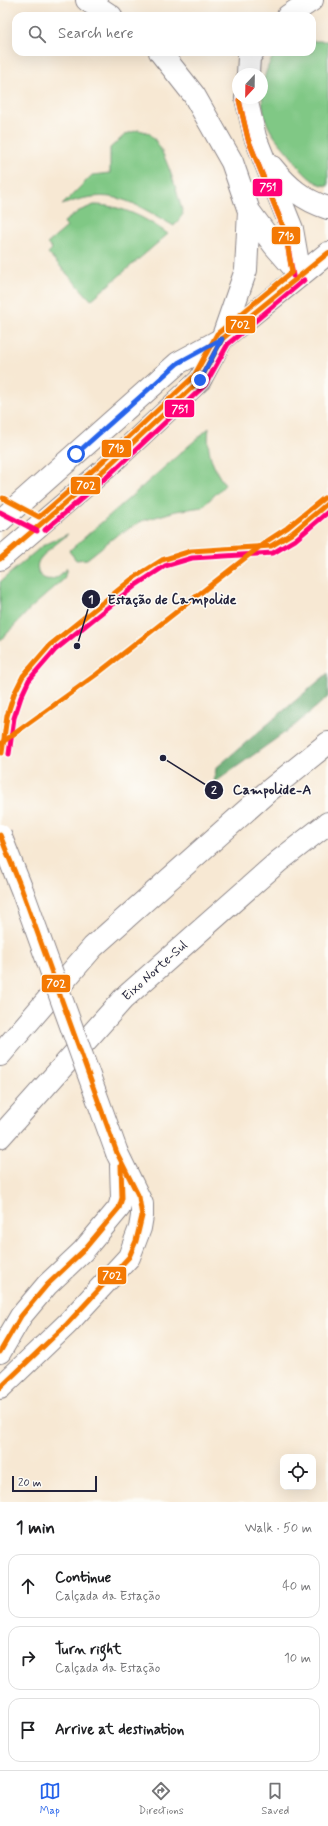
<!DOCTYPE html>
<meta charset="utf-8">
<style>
:root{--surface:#fff;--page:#f6f6f6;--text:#202124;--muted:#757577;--line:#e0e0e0;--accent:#2563eb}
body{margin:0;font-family:Mynerve,sans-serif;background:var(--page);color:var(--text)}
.controls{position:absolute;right:12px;bottom:12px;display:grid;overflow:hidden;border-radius:8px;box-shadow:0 4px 16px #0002}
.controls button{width:36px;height:36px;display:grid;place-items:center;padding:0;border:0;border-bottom:1px solid var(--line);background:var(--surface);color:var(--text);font:20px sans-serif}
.compass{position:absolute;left:232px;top:68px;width:36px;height:36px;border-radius:50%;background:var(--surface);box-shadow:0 4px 16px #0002;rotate:202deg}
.scale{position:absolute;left:12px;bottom:10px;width:85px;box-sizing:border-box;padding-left:4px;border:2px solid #22223b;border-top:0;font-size:11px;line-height:14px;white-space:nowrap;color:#22223b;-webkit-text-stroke:3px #fdfcf7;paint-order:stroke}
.stop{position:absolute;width:12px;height:12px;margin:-9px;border:3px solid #2563eb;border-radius:50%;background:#fff}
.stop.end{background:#2563eb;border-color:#fff;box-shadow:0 1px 4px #0008}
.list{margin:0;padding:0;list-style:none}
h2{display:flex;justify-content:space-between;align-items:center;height:52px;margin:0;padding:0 16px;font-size:17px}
h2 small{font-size:13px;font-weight:400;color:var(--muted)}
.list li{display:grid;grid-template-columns:26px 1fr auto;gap:12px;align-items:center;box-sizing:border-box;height:64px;margin:0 8px 8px;padding:0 8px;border:1px solid var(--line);border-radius:12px}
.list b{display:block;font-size:15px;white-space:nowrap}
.list p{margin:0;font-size:13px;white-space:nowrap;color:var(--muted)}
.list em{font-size:13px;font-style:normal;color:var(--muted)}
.icon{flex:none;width:22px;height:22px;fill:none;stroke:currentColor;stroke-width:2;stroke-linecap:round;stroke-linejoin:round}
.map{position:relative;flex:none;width:328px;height:1502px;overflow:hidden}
.search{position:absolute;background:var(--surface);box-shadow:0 4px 16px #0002;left:12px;right:12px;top:12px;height:44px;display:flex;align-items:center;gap:10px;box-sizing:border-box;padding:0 14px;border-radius:12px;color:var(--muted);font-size:15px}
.sheet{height:268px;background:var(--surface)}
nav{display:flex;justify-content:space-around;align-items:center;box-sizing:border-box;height:56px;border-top:1px solid var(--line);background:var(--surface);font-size:11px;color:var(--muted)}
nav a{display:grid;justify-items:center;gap:2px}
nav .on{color:var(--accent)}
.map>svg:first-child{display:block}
</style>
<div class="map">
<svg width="328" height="1502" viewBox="0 0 328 1502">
<rect width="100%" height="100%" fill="#fdfcf7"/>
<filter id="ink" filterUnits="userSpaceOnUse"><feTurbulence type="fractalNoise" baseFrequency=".025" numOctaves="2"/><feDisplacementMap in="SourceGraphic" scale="8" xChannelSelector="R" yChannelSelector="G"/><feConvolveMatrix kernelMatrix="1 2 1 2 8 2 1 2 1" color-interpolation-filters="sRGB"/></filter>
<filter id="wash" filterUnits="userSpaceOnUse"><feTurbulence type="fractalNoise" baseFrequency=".012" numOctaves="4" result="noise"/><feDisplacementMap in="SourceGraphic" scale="16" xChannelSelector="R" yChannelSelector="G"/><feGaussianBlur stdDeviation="0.9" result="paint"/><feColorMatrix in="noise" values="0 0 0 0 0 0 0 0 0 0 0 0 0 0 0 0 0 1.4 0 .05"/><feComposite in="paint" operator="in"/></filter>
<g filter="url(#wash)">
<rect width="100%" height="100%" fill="#f7e8d3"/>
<!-- green -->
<path fill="#80c885" stroke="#517560" d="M312,41H328V186C311,184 302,171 293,159C286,150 278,142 272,133C257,109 260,74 276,52H312Z
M138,130C143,131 149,132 152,136C167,154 177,192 183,214L174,226C130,201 112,186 62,205L92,175L110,173V148L126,134Z
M94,205C122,205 146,218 168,234L91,300L48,253L52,249L47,244L67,227L64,222L79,211Z
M209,428C206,450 212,467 225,485L202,507L176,511L142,521L117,535L87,559L76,560L69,551Z
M68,534C59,542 47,550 40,559C33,568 41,582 52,579C58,578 63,572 67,568L64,579L31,608L0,641V582L42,546Z"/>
<!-- forest -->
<path fill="#68ac72" stroke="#456756" d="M328,673V697L294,726L214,783L216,768Z"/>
</g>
<g filter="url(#ink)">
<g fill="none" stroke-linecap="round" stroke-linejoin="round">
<!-- minor casing -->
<g stroke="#8c8587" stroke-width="24">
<path id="minor" d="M0,521L178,363L222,339L328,253
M0,559L105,469L200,380L222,339
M0,1352L21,1316L47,1285L83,1251L119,1208L122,1198L121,1166
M0,1388L67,1324L129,1257L140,1228L142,1216V1204L117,1153"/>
</g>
<!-- major casing -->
<g stroke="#8c8587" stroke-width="24">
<path id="major" d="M87,0L111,16
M288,16L312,0
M160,52L194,95L232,162L249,211L246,270L222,339
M248,74L249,57L253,52
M246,98L255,137L292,229L300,275
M272,167C288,187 303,200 328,208
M249,211L274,245L300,275"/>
</g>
<!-- highway casing -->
<g stroke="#8c8587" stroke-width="24">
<path id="highway" d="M0,1055L93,947L266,793L328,743
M0,1137L123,999L279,861L328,823"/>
</g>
<!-- minor -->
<use href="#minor" stroke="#fff" stroke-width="22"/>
<!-- major -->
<use href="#major" stroke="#fff" stroke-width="22"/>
<!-- highway -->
<use href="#highway" stroke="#fff" stroke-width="22"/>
<!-- minor-bridge casing -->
<g stroke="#8c8587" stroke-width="24" stroke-linecap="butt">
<path id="minor-bridge" d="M0,835L22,890L117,1153"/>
</g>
<!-- minor-bridge -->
<use href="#minor-bridge" stroke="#fff" stroke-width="22"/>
<!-- bus-1 casing -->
<g stroke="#fdfcf7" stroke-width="8">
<path id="bus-1" d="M0,559L105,469L200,380L222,339L328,253
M2,753L7,716L14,694L23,676L50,645L132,579L162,560L191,551L271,546L291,534L328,503
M0,835L22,890L117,1153L139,1197L142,1216L136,1241L129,1257L67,1324L0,1388
M0,1352L21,1316L47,1285L83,1251L119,1208L122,1198L121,1165"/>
</g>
<!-- bus-2 casing -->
<g stroke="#fdfcf7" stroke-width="8">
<path id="bus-2" d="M239,100L248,139L285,231L293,276
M0,512L37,531
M45,530L110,474L205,385L228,344L304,280
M9,754L14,718L21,697L29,680L55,650L136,585L165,566L192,558L273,553L295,540L328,512"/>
</g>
<!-- bus-3 casing -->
<g stroke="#fdfcf7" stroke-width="8">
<path id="bus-3" d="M3,498L39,517L100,464L194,376L217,334L292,272L285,231L248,139L239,100
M0,744L97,674L267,541L287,528L324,498"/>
</g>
<!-- bus-1 -->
<use href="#bus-1" stroke="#f47903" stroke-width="5"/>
<!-- bus-2 -->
<use href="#bus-2" stroke="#f07" stroke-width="5"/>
<!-- bus-3 -->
<use href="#bus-3" stroke="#f47903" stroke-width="5"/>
</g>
</g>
<g fill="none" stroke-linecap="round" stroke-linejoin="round" filter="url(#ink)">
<!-- route -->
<path stroke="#2563eb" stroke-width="5" d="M76,454L178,363L222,339L200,380"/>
</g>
<g text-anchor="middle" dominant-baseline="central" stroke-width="3" stroke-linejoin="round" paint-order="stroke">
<!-- street labels -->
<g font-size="13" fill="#22223b" stroke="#fdfcf7">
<text transform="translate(155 971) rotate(-42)">Eixo Norte-Sul</text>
</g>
</g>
<!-- callouts -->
<path fill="none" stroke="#22223b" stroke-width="1.5" d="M77 646L91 599M163 758L214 790"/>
<g fill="#22223b" stroke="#fdfcf7" stroke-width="1.5">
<circle cx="77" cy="646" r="4"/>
<circle cx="163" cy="758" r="4"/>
<circle cx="91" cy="599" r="10"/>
<circle cx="214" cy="790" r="10"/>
</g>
<g font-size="12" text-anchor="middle" font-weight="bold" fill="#fff">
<text x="91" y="603">1</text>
<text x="214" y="794">2</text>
</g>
<g font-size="14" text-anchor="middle" font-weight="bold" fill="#22223b" stroke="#fdfcf7" stroke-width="3" stroke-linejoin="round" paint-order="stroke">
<text x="172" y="604">Estação de Campolide</text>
<text x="272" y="794">Campolide-A</text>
</g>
<g stroke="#fdfcf7" stroke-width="1.5">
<rect x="252" y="178" width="31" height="19" rx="4" fill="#f07"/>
<rect x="271" y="226" width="30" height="19" rx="4" fill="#f47903"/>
<rect x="225" y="315" width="31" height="19" rx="4" fill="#f47903"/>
<rect x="164" y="399" width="31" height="19" rx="4" fill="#f07"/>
<rect x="101" y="439" width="31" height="19" rx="4" fill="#f47903"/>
<rect x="70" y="476" width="31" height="19" rx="4" fill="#f47903"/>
<rect x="41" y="974" width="30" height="19" rx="4" fill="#f47903"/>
<rect x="97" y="1266" width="30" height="19" rx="4" fill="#f47903"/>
</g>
<g font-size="11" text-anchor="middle" font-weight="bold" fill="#fff">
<text x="268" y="191">751</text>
<text x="286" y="240">713</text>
<text x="240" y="328">702</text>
<text x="180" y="413">751</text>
<text x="116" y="452">713</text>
<text x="86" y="489">702</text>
<text x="56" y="987">702</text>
<text x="112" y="1279">702</text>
</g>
</svg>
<div class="controls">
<button><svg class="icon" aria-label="locate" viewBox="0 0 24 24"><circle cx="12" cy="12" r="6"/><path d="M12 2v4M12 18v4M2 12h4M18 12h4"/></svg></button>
</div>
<svg class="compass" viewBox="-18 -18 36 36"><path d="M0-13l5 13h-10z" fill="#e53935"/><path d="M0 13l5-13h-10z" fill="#757577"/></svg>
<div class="scale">20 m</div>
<div class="stop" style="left:76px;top:454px"></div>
<div class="stop end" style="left:200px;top:380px"></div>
<div class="search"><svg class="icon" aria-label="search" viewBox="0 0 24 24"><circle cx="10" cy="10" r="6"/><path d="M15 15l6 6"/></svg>Search here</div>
</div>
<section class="sheet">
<h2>1 min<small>Walk · 50 m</small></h2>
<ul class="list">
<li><svg class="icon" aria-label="ahead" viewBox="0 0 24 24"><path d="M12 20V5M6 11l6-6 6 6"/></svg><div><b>Continue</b><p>Calçada da Estação</p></div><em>40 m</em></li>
<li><svg class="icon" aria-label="right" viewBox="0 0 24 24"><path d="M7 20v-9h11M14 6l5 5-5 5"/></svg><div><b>Turn right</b><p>Calçada da Estação</p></div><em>10 m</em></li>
<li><svg class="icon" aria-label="arrive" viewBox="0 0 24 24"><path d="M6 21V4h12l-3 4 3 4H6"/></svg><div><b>Arrive at destination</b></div></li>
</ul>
</section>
<nav>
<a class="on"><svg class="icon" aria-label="map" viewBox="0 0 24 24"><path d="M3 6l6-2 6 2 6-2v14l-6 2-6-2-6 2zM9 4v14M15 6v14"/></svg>Map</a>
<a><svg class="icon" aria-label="directions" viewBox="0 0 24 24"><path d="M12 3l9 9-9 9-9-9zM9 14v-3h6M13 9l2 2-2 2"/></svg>Directions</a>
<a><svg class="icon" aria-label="saved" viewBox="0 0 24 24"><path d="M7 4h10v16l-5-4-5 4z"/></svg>Saved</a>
</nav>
